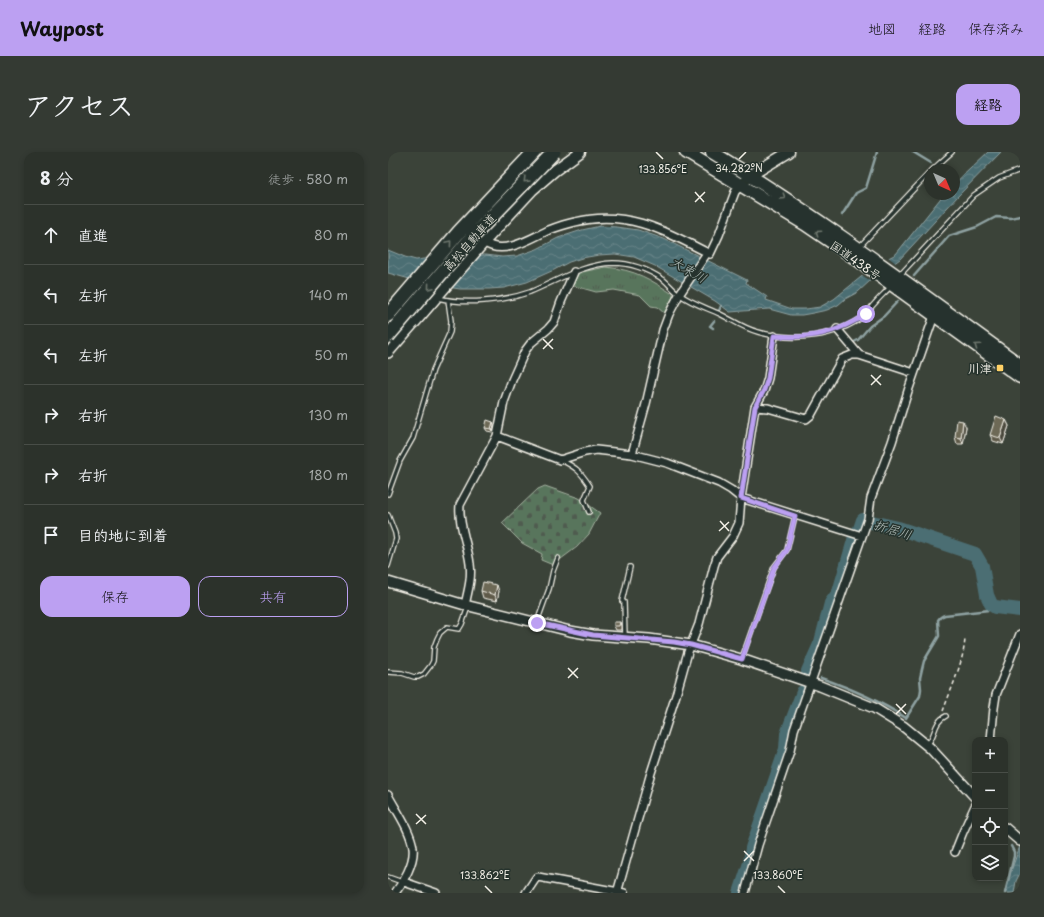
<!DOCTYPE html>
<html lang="ja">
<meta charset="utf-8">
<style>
:root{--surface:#2c322b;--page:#343a33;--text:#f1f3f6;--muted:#a6aaa9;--line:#484d47;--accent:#bca0f2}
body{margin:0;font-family:"Playpen Sans","Klee One",sans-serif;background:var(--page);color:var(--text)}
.controls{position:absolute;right:12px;bottom:12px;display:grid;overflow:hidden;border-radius:8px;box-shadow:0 2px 6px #0003}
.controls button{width:36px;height:36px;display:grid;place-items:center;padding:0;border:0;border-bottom:1px solid var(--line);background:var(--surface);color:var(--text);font:20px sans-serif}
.compass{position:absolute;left:536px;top:12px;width:36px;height:36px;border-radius:50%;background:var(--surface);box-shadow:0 2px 6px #0003;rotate:136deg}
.stop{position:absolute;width:12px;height:12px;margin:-9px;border:3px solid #bca0f2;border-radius:50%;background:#fff}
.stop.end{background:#bca0f2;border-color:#fff;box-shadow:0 1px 4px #0008}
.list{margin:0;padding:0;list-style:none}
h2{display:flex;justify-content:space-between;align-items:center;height:52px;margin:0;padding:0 16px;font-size:17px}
h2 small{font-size:13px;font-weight:400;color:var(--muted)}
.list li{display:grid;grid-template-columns:26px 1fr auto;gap:12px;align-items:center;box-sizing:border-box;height:60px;padding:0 16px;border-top:1px solid var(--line)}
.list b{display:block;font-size:15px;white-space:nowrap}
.list em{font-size:13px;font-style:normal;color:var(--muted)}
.actions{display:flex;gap:8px;padding:12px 16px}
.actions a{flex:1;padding:9px 0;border:1px solid var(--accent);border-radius:12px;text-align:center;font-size:14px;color:var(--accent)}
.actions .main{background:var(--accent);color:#111}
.icon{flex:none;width:22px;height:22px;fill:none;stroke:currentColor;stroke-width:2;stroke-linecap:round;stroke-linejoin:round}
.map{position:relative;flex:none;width:632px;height:741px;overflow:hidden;border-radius:12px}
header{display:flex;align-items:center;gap:24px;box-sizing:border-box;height:56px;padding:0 20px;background:var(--accent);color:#111}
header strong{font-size:19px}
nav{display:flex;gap:22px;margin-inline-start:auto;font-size:14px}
.intro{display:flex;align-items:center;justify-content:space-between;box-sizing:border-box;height:96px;padding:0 24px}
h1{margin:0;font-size:28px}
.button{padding:10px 18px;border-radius:12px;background:var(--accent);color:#111;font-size:14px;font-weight:700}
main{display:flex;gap:24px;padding:0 24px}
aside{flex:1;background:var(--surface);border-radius:12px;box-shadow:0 2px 6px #0003}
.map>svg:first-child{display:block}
</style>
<header>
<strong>Waypost</strong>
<nav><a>地図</a><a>経路</a><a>保存済み</a></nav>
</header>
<div class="intro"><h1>アクセス</h1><a class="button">経路</a></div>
<main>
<aside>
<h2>8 分<small>徒歩 · 580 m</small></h2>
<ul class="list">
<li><svg class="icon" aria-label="ahead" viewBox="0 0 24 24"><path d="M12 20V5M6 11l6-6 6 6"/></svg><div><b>直進</b></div><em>80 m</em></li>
<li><svg class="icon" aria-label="left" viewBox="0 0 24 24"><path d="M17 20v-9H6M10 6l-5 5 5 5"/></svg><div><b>左折</b></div><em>140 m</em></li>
<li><svg class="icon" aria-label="left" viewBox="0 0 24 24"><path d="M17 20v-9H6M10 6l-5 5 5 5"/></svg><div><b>左折</b></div><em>50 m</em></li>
<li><svg class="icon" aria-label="right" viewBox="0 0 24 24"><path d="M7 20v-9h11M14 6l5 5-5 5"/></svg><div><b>右折</b></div><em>130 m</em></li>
<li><svg class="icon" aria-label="right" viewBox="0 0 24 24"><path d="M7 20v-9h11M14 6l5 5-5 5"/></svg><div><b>右折</b></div><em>180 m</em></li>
<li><svg class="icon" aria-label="arrive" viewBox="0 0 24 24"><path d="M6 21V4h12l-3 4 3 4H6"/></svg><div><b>目的地に到着</b></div></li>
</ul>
<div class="actions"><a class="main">保存</a><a>共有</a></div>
</aside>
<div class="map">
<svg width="632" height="741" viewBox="0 0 632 741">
<defs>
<pattern id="grass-tufts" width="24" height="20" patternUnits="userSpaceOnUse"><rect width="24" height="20" fill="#59755c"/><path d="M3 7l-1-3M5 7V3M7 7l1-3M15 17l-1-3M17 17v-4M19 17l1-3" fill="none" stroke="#505c50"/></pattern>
<pattern id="cemetery-stones" width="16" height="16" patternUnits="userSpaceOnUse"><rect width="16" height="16" fill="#59755c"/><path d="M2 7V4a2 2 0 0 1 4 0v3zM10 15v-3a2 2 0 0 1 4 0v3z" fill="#505c50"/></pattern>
<pattern id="water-waves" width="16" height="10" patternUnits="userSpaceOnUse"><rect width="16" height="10" fill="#4c6e73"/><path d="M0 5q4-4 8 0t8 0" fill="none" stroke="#668387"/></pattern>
</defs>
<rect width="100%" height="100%" fill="#3b4339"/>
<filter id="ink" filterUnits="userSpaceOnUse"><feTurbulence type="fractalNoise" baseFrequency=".025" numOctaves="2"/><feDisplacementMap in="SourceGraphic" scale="8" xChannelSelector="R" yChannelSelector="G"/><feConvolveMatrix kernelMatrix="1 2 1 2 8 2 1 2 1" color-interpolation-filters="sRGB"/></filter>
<g filter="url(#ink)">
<!-- grass -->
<path fill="url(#grass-tufts)" stroke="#a6b3a2" d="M218,115C248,118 262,127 286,143L276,161L269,155L263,154L252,143L226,138L208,140L183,133L189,121Z"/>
<!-- cemetery -->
<path fill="url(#cemetery-stones)" stroke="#a6b3a2" d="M157,334L191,346L212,361L201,382L189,395L165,413L153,408L154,402L134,391L114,371L150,337Z"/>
<!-- water -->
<path fill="url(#water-waves)" stroke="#8fa2a2" d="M600,0H613L570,44L512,107L483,128L470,140L457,147L450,153L439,158L425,161L414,163H403L381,157L342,160L327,149L267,114L246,105L227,102L211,103L194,106L181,110L166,118L139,130L116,136L101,137H72L40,132L0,121V98L17,105L28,108L66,103H98L114,105L129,104L149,97L170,86L194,78L212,74L229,75L250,78L276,87L359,128L358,131L379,145L378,148L404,157H418L432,155L446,147L489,112L508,102L556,42H566V32Z
M632,694V721L628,729L626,741H618L623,719Z"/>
<!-- pier -->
<path fill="#3b4339" d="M499,104L509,112L483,130L473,122L487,111Z"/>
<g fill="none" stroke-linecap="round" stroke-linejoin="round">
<!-- stream -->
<path stroke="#8fa2a2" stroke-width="2.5" d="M525,0L543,11
M454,63L468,41L478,36L489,0
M526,124L561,84L589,75L608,65L623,66L632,64
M331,159L333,154
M325,176L322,174L326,169
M466,190L470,188L482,174L496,164L510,149
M433,526C465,537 490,548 518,566L532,544L533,537L532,526L534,517L536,509L551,484L550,468C552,465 553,464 557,463L601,458L607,455
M617,741L626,704V700L623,694"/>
<!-- river -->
<path stroke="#4c6e73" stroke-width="14" d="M420,519L433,490L443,451L451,440L467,385L472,377L475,368L510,376L587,402L594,414L599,443L603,452L607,455L632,458
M352,741L362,711L364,696L398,597L399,582L415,540"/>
<!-- service casing -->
<g stroke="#f4f1e8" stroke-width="6">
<path id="service" d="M544,18L564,0
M472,94L542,20
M511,124L586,43L611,26L632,18
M50,146C76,153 117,149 142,140C169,129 195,112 225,111C242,111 261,118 276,128C281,132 285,138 291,142C303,151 319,156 332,162C344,168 357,177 370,180C405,190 447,186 477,163C480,160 483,155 487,151C492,145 498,140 503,134
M173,308C189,316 192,319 202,334L196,348L201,360
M0,342L12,309L25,286L45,218L62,180L63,169L60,148
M0,363L7,381L8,387L0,414
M149,470L161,437L165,419L170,406
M237,485L236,450L234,449L242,415
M354,506L386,415L399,398L407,364
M0,520L14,521L26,525H30L36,522L43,513L45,509L46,495L49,487L52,481L59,475L71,477L74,472L80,455
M539,593C548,584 545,570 558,564
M0,725L14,730"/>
</g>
<!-- minor casing -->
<g stroke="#f4f1e8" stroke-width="10">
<path id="minor" d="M96,90C115,105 143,86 161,78C169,75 178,72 187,70C239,57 277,79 322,102L331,83L347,40L353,33
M449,177L471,203
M367,255L380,256L418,267L423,263L454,207L464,203H471L526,221
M109,284L172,308L197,300L208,298L244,302L279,311L331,331L343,338L353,346L474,384
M244,302L258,252L275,178L281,162L291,143L319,101
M77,453C80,439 84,426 82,412C80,393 70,372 72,353L109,284L116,250L124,228L137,199L143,191L160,177L166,170L173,150L186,120
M603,588L606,556L608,543L632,482
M0,643C8,658 23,679 25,696C27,710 15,731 7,741
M567,700L575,680L587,654
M16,730L48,741
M138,741L148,726L150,725L236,741
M229,741L262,624L288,543L300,500L311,472L326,414L329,405L345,384L351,371L353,346L367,255L376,239L380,226L386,184
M357,741L370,693L402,599L406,578L474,384L480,367L483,346L504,290L520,239L547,161"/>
</g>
<!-- tertiary casing -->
<g stroke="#f4f1e8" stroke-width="12">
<path id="tertiary" d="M0,201L27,170
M0,430L77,453L182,479L205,483L261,487L303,493L353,507L432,534L486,556L515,574L542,596L587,645
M617,676L632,689"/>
</g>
<!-- secondary casing -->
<g stroke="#f4f1e8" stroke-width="13">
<path id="secondary" d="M353,33L363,23L401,0
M0,162L27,170L96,90L144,38L166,19L192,0"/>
</g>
<!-- trunk casing -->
<g stroke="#f4f1e8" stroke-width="15">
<path id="trunk" d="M298,0L417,72L467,106L632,225
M324,0C431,65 531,140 632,213"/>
</g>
<!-- path -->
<path stroke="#f4f1e8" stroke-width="1.5" stroke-dasharray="4 3" stroke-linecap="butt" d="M555,559C563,537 576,509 577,486"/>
<!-- service -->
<use href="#service" stroke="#26332d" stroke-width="3.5"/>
<!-- minor -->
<use href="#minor" stroke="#26332d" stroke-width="7"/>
<!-- tertiary -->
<use href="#tertiary" stroke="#26332d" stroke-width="9"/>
<!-- secondary -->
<use href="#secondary" stroke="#26332d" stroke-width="10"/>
<!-- trunk -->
<use href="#trunk" stroke="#26332d" stroke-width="12"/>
<!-- motorway-bridge casing -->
<g stroke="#f4f1e8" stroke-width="16" stroke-linecap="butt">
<path id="motorway-bridge" d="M0,163L71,80L146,0
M0,184L85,84L166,0"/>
</g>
<!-- motorway-bridge -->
<use href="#motorway-bridge" stroke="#26332d" stroke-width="13"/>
</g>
<!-- wall -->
<path fill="#5e5a4a" stroke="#f4f1e8" d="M618,268L621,274L615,292L605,289L602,283Z
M105,270L106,273L104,280L99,279L97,276Z
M578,275L575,292H569L567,285Z
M93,439H111L109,449L95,446Z
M232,470L233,474V478H228L226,474Z"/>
<!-- shaded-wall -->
<path fill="#4c4a3c" stroke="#f4f1e8" d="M618,268L621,274L615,292L612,286Z
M575,269L578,275L575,292L573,286Z
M105,270L106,273L104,280L103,277Z
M109,433L111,439L109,449L107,443Z"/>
<!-- building -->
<path fill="#6d6956" stroke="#f4f1e8" d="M608,264L618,268L612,286L602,283Z
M99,268L105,270L103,277L97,276Z
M569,268L575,269L573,286L567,285Z
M95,430L109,433L107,443L93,439Z
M226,470H232L231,474H226Z"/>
<!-- one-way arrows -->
<defs><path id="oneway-chevron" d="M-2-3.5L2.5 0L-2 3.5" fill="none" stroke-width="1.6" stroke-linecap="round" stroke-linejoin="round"/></defs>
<g stroke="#6e766e">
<use href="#oneway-chevron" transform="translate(138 28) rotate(134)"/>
<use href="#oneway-chevron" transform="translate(395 45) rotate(33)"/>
<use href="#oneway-chevron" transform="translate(430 81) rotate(-146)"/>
<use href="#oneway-chevron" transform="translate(61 91) rotate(-50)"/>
<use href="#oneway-chevron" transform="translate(42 135) rotate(130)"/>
<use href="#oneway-chevron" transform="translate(589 194) rotate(-145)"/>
</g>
</g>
<g fill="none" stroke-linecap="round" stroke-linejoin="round" filter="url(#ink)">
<!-- route -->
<path stroke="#bca0f2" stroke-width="5" d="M149,471L205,483L286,490L303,493L354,507L386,416L399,398L407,364L353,346L367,255L376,238L380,226L386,184C422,187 448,182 478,162"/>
</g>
<!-- ticks -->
<path fill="none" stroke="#f4f1e8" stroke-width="1.5" d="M268,0L275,7M351,7L358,0M307,40L316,50M307,50L317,40M155,187L165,197M155,197L165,187M483,223L493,233M483,233L493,223M332,369L341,379M331,379L341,370M180,516L190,526M180,526L190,516M508,552L518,562M508,562L518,552M28,662L38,672M28,672L38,663M356,699L366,709M356,709L366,699M97,734L104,741M390,734L397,741"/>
<!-- markers -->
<rect fill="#ffd166" stroke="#26332d" stroke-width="1.5" x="608" y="212" width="8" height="8" rx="2"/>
<g text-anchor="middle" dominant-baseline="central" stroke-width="3" stroke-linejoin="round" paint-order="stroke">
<!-- street labels -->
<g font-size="12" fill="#f4f1e8" stroke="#26332d">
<text transform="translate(81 90) rotate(-48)">高松自動車道</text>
<text transform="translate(468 108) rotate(35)">国道438号</text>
</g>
<!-- poi labels -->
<g font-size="12" font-weight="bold" fill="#f4f1e8" stroke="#26332d" text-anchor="end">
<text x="604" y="216">川津</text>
</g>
<!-- water labels -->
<g font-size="13" font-style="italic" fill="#b1bdb9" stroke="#26332d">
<text transform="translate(301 117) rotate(30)">大束川</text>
<text transform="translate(505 377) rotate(17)">折居川</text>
</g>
</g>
<g font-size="10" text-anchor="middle" fill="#f4f1e8" stroke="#26332d" stroke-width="3" stroke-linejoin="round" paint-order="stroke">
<text x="351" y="20">34.282°N</text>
<text x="275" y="21">133.856°E</text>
<text x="97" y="727">133.862°E</text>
<text x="390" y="727">133.860°E</text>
</g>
</svg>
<div class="controls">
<button>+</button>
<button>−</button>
<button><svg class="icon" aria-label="locate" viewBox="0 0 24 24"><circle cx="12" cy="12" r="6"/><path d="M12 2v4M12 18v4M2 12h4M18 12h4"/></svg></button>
<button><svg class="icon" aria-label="layers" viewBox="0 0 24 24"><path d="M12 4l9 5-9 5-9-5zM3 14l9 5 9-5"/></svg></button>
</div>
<svg class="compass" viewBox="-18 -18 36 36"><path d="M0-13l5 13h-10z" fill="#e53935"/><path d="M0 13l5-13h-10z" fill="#a6aaa9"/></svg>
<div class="stop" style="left:478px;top:162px"></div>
<div class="stop end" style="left:149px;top:471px"></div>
</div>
</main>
